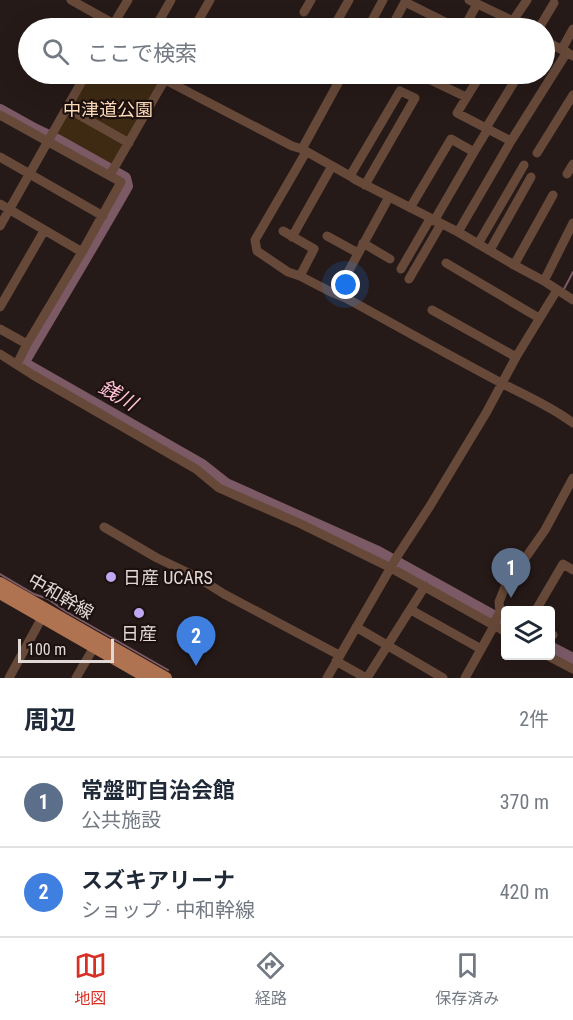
<!DOCTYPE html>
<html lang="ja">
<meta charset="utf-8">
<style>
:root{--surface:#fff;--page:#f6f6f7;--text:#1f2937;--muted:#747a83;--line:#e0e1e3;--accent:#d93025}
body{margin:0;font-family:"Roboto Condensed","Noto Sans JP",sans-serif;background:var(--page);color:var(--text)}
.controls{position:absolute;right:18px;bottom:18px;display:grid;overflow:hidden;border-radius:6px;box-shadow:0 6px 24px #0002}
.controls button{width:54px;height:54px;display:grid;place-items:center;padding:0;border:0;border-bottom:2px solid var(--line);background:var(--surface);color:var(--text);font:30px sans-serif}
.scale{position:absolute;left:18px;bottom:15px;width:96px;box-sizing:border-box;padding-left:6px;border:3px solid #e2d9d7;border-top:0;font-size:16px;line-height:21px;white-space:nowrap;color:#e2d9d7;-webkit-text-stroke:4px #1c110f;paint-order:stroke}
.you{position:absolute;left:346px;top:285px;width:21px;height:21px;margin:-15px;border:4px solid #fff;border-radius:50%;background:#1a73e8;box-shadow:0 0 0 9px #1a73e833}
.badge{display:grid;place-items:center;width:39px;height:39px;border-radius:50%;background:var(--accent);color:#fff;font-size:20px;font-weight:700}
.pin{position:absolute;translate:-50% -50px;filter:drop-shadow(0 2px 3px #0008)}
.pin::after{content:'';position:absolute;top:32px;width:21px;height:18px;background:inherit;clip-path:polygon(0 0,100% 0,50% 100%)}
.list{margin:0;padding:0;list-style:none}
h2{display:flex;justify-content:space-between;align-items:center;height:78px;margin:0;padding:0 24px;font-size:26px}
h2 small{font-size:20px;font-weight:400;color:var(--muted)}
.list li{display:grid;grid-template-columns:39px 1fr auto;gap:18px;align-items:center;box-sizing:border-box;height:90px;padding:0 24px;border-top:2px solid var(--line)}
.list b{display:block;font-size:22px;white-space:nowrap}
.list p{margin:0;font-size:20px;white-space:nowrap;color:var(--muted)}
.list em{font-size:20px;font-style:normal;color:var(--muted)}
.icon{flex:none;width:33px;height:33px;fill:none;stroke:currentColor;stroke-width:2;stroke-linecap:round;stroke-linejoin:round}
.map{position:relative;flex:none;width:573px;height:678px;overflow:hidden}
.search{position:absolute;background:var(--surface);box-shadow:0 6px 24px #0002;left:18px;right:18px;top:18px;height:66px;display:flex;align-items:center;gap:15px;box-sizing:border-box;padding:0 21px;border-radius:33px;color:var(--muted);font-size:22px}
.sheet{height:258px;background:var(--surface)}
nav{display:flex;justify-content:space-around;align-items:center;box-sizing:border-box;height:84px;border-top:2px solid var(--line);background:var(--surface);font-size:16px;color:var(--muted)}
nav a{display:grid;justify-items:center;gap:3px}
nav .on{color:var(--accent)}
.map>svg:first-child{display:block}
</style>
<div class="map">
<svg width="573" height="678" viewBox="0 0 573 678">
<rect width="100%" height="100%" fill="#261a18"/>
<!-- green -->
<path fill="#3e2a13" d="M90,74H146L161,82L113,168L54,136Z"/>
<g fill="none" stroke-linecap="round" stroke-linejoin="round">
<!-- stream -->
<path stroke="#7b5a66" stroke-width="2" d="M564,291V289L573,272
M0,574L34,594L48,599L65,611L168,670"/>
<!-- river -->
<path stroke="#7b5a66" stroke-width="12" d="M0,110L34,129L59,141L125,178L127,186C94,244 59,302 25,360V364L202,465L226,484L378,552L506,623
M550,647L573,659"/>
<!-- minor -->
<path stroke="#674939" stroke-width="9" d="M71,0L114,24
M469,0L513,21L524,28
M405,2L457,28
M304,12L311,0
M111,28L128,0
M155,28L171,0
M194,28L210,0
M333,28L349,0
M368,28L383,0
M391,28L406,0
M464,28L477,4
M508,28L527,0
M539,28L554,3
M544,40L573,56
M562,49L573,29
M154,74L292,146L302,149L350,176L356,180L458,232L514,265L544,281L573,300
M418,74L466,97
M481,74L457,113L511,141
M67,108L129,143
M0,115L121,182L82,252L27,344L17,364
M486,128L519,74
M302,149L343,74
M306,152L255,240L257,251L288,272L300,276L331,292L346,298C395,325 443,352 492,378C519,393 548,404 573,423
M537,153L573,95
M0,157L103,216
M567,174L573,164
M110,175L168,74
M350,176L400,91L415,98L365,185
M0,204L82,252
M410,208L451,139L474,152L488,129
M434,221L474,152
M0,226L86,74
M283,231L314,249L300,276
M458,232L511,141L567,52
M327,236L358,253
M292,237L332,166
M363,243L390,259
M478,244L524,165
M490,250L531,177
M446,263L539,318
M514,265L553,195
M401,269L430,219
M347,274L389,197
M409,279L441,224
M544,281L573,223
M0,307L44,231
M432,310L516,357
M0,329L27,344
M0,354L33,375L196,469L219,488L301,524L391,568L506,632
M104,527L157,558L197,577L224,594L339,655
M411,610L481,649
M536,610L563,564L573,570
M493,625L500,612L499,602L505,587L545,530L573,478
M356,627L443,678
M550,634L553,635
M548,656L573,669
M336,661L366,678
M9,678L45,612
M76,678L94,647
M327,678L398,555L430,506L486,413L516,357L557,290
M367,678L425,586
M465,678L494,626"/>
<!-- major -->
<path stroke="#b07351" stroke-width="12" d="M0,583L166,678
M0,593L148,678"/>
</g>
<!-- markers -->
<g fill="#c2a7f2" stroke="#1c110f" stroke-width="2">
<circle cx="111" cy="577" r="6"/>
<circle cx="139" cy="613" r="6"/>
</g>
<g text-anchor="middle" dominant-baseline="central" stroke-width="4.5" stroke-linejoin="round" paint-order="stroke">
<!-- park labels -->
<g font-size="18" fill="#fedcb8" stroke="#1c110f">
<text x="108" y="109">中津道公園</text>
</g>
<!-- poi labels -->
<g font-size="18" fill="#e2d9d7" stroke="#1c110f" text-anchor="start">
<text x="123" y="577">日産 UCARS</text>
<text x="139" y="633" text-anchor="middle">日産</text>
</g>
<!-- street labels -->
<g font-size="18" fill="#e2d9d7" stroke="#1c110f">
<text transform="translate(61 596) rotate(30)">中和幹線</text>
</g>
<!-- water labels -->
<g font-size="20" font-style="italic" fill="#ffc1d8" stroke="#1c110f">
<text transform="translate(118 395) rotate(30)">銭川</text>
</g>
</g>
</svg>
<div class="controls">
<button><svg class="icon" aria-label="layers" viewBox="0 0 24 24"><path d="M12 4l9 5-9 5-9-5zM3 14l9 5 9-5"/></svg></button>
</div>
<div class="scale">100 m</div>
<div class="you"></div>
<div class="pin badge" style="left:511px;top:598px;background:#5c6f8a">1</div>
<div class="pin badge" style="left:196px;top:666px;background:#3f7fe0">2</div>
<div class="search"><svg class="icon" aria-label="search" viewBox="0 0 24 24"><circle cx="10" cy="10" r="6"/><path d="M15 15l6 6"/></svg>ここで検索</div>
</div>
<section class="sheet">
<h2>周辺<small>2件</small></h2>
<ul class="list">
<li><span class="badge" style="background:#5c6f8a">1</span><div><b>常盤町自治会館</b><p>公共施設</p></div><em>370 m</em></li>
<li><span class="badge" style="background:#3f7fe0">2</span><div><b>スズキアリーナ</b><p>ショップ · 中和幹線</p></div><em>420 m</em></li>
</ul>
</section>
<nav>
<a class="on"><svg class="icon" aria-label="map" viewBox="0 0 24 24"><path d="M3 6l6-2 6 2 6-2v14l-6 2-6-2-6 2zM9 4v14M15 6v14"/></svg>地図</a>
<a><svg class="icon" aria-label="directions" viewBox="0 0 24 24"><path d="M12 3l9 9-9 9-9-9zM9 14v-3h6M13 9l2 2-2 2"/></svg>経路</a>
<a><svg class="icon" aria-label="saved" viewBox="0 0 24 24"><path d="M7 4h10v16l-5-4-5 4z"/></svg>保存済み</a>
</nav>
